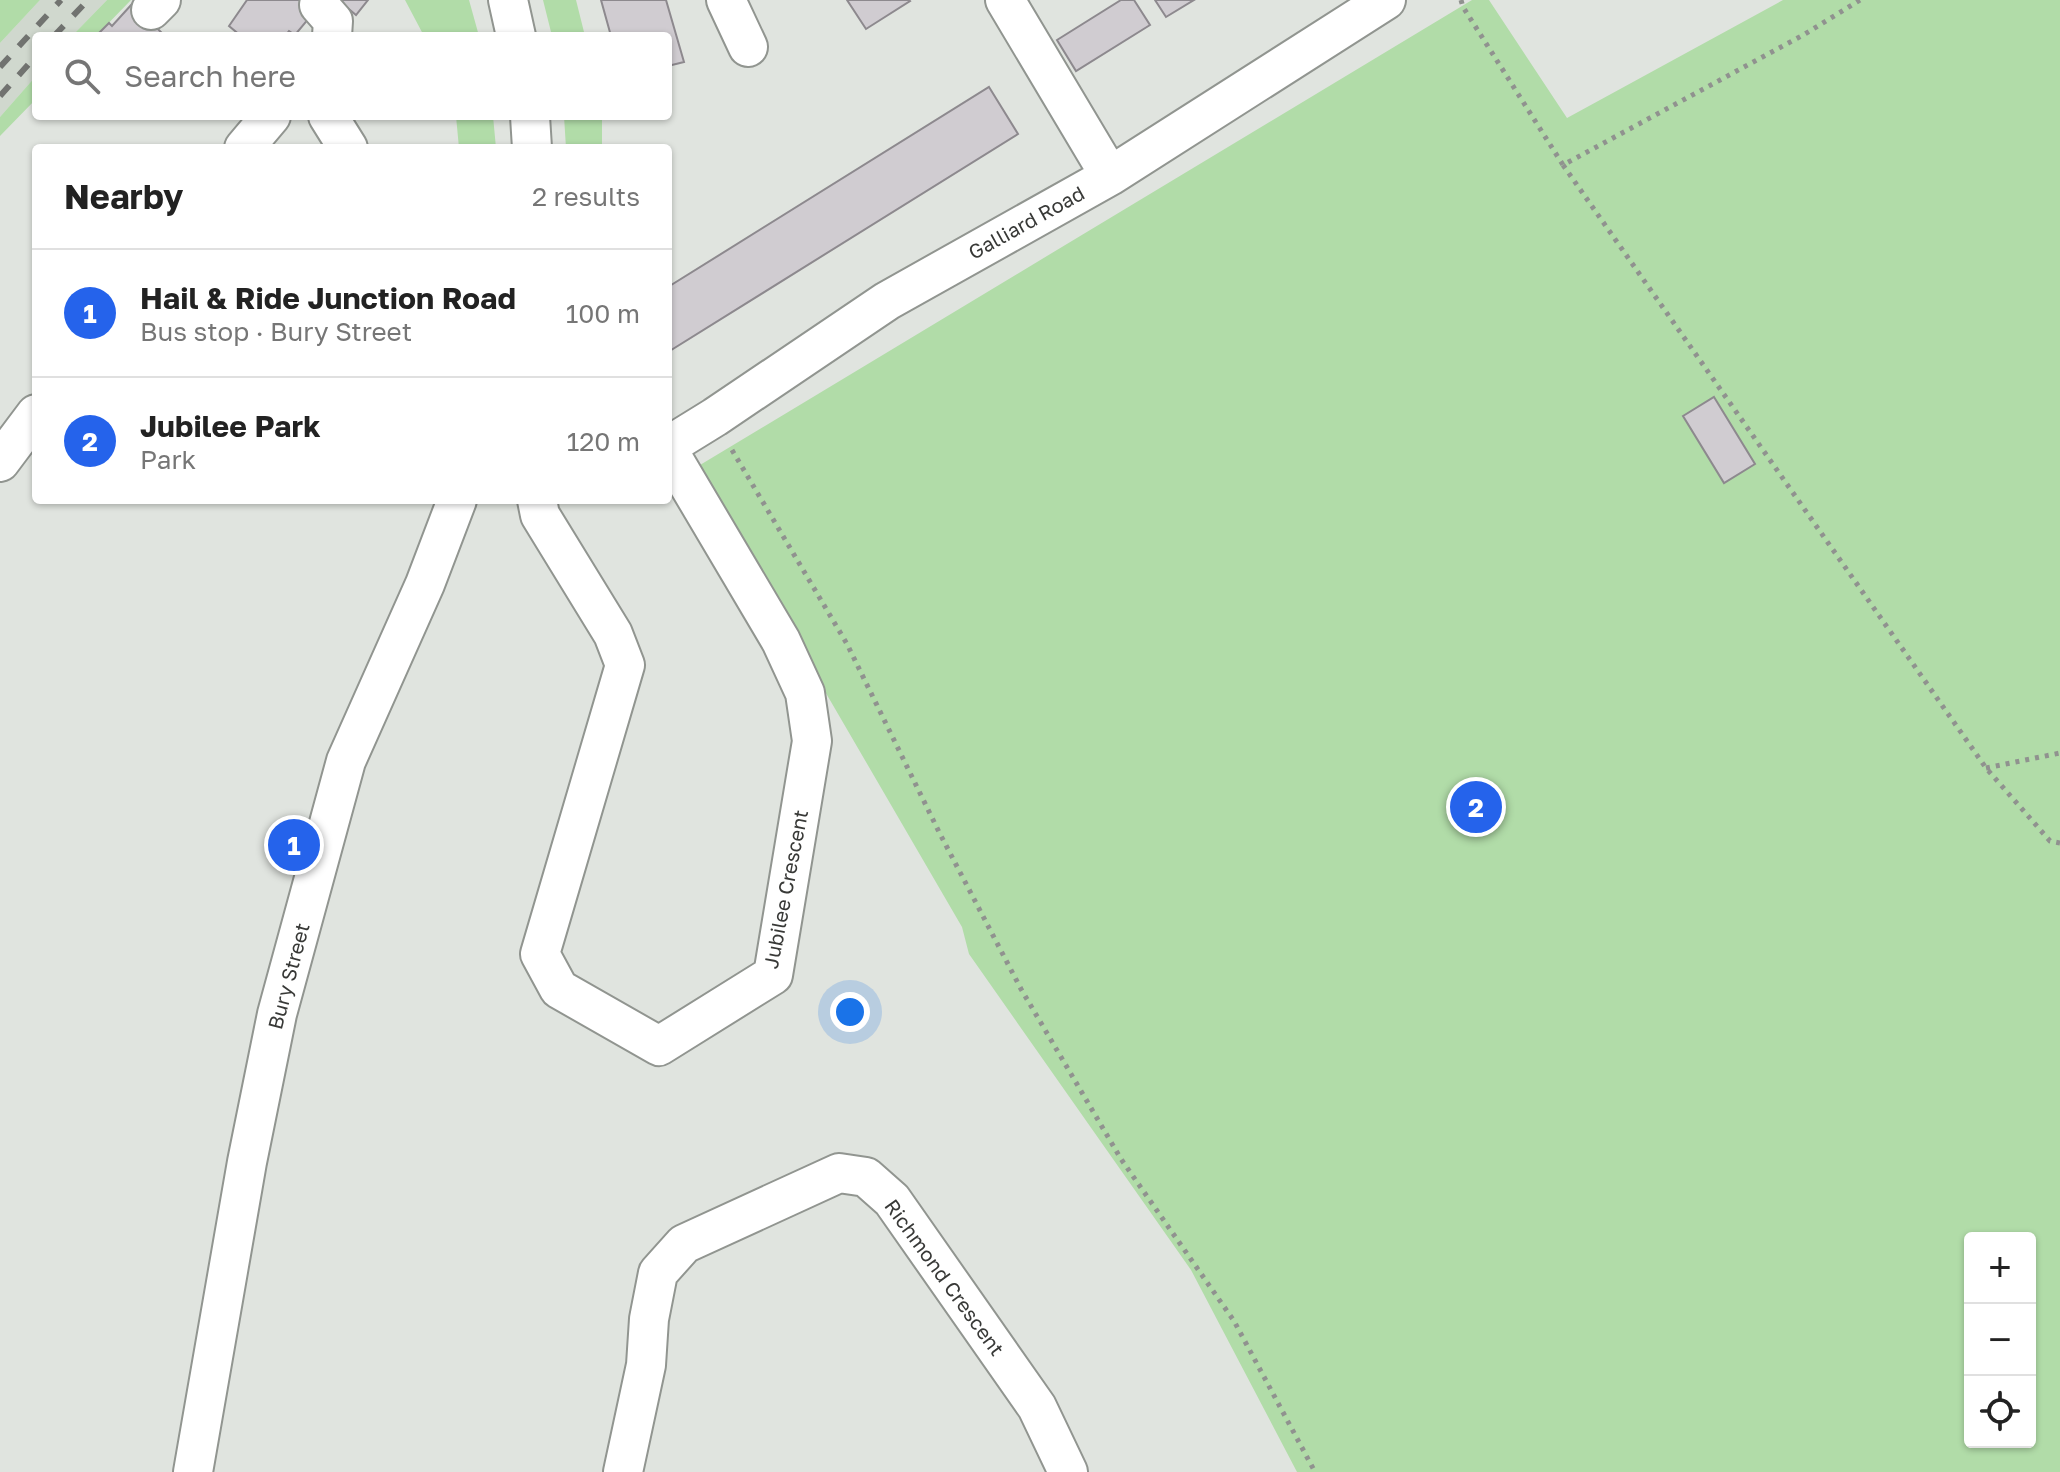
<!DOCTYPE html>
<meta charset="utf-8">
<style>
:root{--surface:#fff;--page:#f2f2f2;--text:#222;--muted:#767676;--line:#e0e0e0;--accent:#2563eb}
body{margin:0;font-family:"Golos Text",sans-serif;background:var(--page);color:var(--text)}
.controls{position:absolute;right:24px;bottom:24px;display:grid;overflow:hidden;border-radius:8px;box-shadow:0 2px 6px #0004}
.controls button{width:72px;height:72px;display:grid;place-items:center;padding:0;border:0;border-bottom:2px solid var(--line);background:var(--surface);color:var(--text);font:40px sans-serif}
.you{position:absolute;left:850px;top:1012px;width:28px;height:28px;margin:-20px;border:6px solid #fff;border-radius:50%;background:#1a73e8;box-shadow:0 0 0 12px #1a73e833}
.badge{display:grid;place-items:center;width:52px;height:52px;border-radius:50%;background:var(--accent);color:#fff;font-size:26px;font-weight:700}
.pin{position:absolute;translate:-50% -50%;border:4px solid #fff;box-shadow:0 2px 8px #0006}
.list{margin:0;padding:0;list-style:none}
h2{display:flex;justify-content:space-between;align-items:center;height:104px;margin:0;padding:0 32px;font-size:34px}
h2 small{font-size:26px;font-weight:400;color:var(--muted)}
.list li{display:grid;grid-template-columns:52px 1fr auto;gap:24px;align-items:center;box-sizing:border-box;height:128px;padding:0 32px;border-top:2px solid var(--line)}
.list b{display:block;font-size:30px;white-space:nowrap}
.list p{margin:0;font-size:26px;white-space:nowrap;color:var(--muted)}
.list em{font-size:26px;font-style:normal;color:var(--muted)}
.icon{flex:none;width:44px;height:44px;fill:none;stroke:currentColor;stroke-width:2;stroke-linecap:round;stroke-linejoin:round}
.map{position:relative;flex:none;width:2060px;height:1472px;overflow:hidden}
.search{position:absolute;background:var(--surface);box-shadow:0 2px 6px #0004;left:32px;top:32px;width:640px;height:88px;display:flex;align-items:center;gap:20px;box-sizing:border-box;padding:0 28px;border-radius:8px;color:var(--muted);font-size:30px}
.panel{position:absolute;background:var(--surface);box-shadow:0 2px 6px #0004;left:32px;top:144px;width:640px;height:360px;border-radius:8px}
.map>svg:first-child{display:block}
</style>
<div class="map">
<svg width="2060" height="1472" viewBox="0 0 2060 1472">
<rect width="100%" height="100%" fill="#e0e4df"/>
<!-- built -->
<path fill="#d0d8ce" d="M40,0H107L72,36H36V76L0,117V43Z"/>
<!-- green -->
<path fill="#b1dca8" fill-rule="evenodd" d="M0,0H40L0,43Z
M107,0H131L96,36H72Z
M405,0H469L479,36H424Z
M543,0H576L585,36H552Z
M1472,0H1489L1567,118L1783,0H2060V1472H1297L1191,1270L969,954L962,927L695,468ZM1970,1238H2030V1442H1970Z
M36,76V99L0,136V117Z
M456,116H493L496,148H459Z
M564,116H602V148H566Z"/>
<!-- building -->
<path fill="#d0ccd1" stroke="#8d898e" stroke-width="2" d="M247,0H324L295,35L289,31L285,36H241L229,26Z
M338,0H368L356,15Z
M601,0H666L684,62L668,66V36H611Z
M847,0H909L910,1L866,29Z
M1121,0H1134L1150,25L1076,71L1057,40Z
M1155,0H1194L1166,17Z
M132,4L165,36H96L109,23L112,26Z
M989,87L1018,134L668,352V287Z
M1714,397L1755,464L1724,483L1683,416Z"/>
<g fill="none" stroke-linecap="round" stroke-linejoin="round">
<!-- minor casing -->
<g stroke="#919590" stroke-width="42">
<path id="minor" d="M508,0L516,36
M726,0L748,47
M1005,0L1110,176
M319,5L333,21L332,36
M151,10L161,0
M328,116L348,148
M530,116L532,148
M244,148L271,116
M668,446L715,417L887,301L1110,176L1386,0
M0,462L36,414
M537,500L540,515L613,634L625,665L540,954L559,989L659,1046L773,975L812,741L805,693L781,641L668,450
M193,1472L247,1162L277,1014L346,761L425,584L457,500
M623,1472L646,1365L649,1319L658,1273L684,1244L839,1173L866,1177L892,1200L1037,1407L1068,1472"/>
</g>
<!-- path -->
<path stroke="#90928f" stroke-width="5" stroke-dasharray="4 6" stroke-linecap="butt" d="M1461,0L1463,7L1563,165L1805,34L1860,0
M1563,165L1986,768L2050,841L2060,843
M732,450L847,644L939,832L1021,989L1121,1159L1234,1321L1315,1472
M1986,768L2060,753"/>
<!-- minor -->
<use href="#minor" stroke="#fff" stroke-width="38"/>
<!-- rail -->
<path stroke="#717370" stroke-width="6" stroke-dasharray="14 14" stroke-linecap="butt" d="M54,36L88,0
M0,67L61,0
M0,96L36,56"/>
</g>
<g text-anchor="middle" dominant-baseline="central" stroke-width="6" stroke-linejoin="round" paint-order="stroke">
<!-- street labels -->
<g font-size="20" fill="#383937" stroke="#fff">
<text transform="translate(1026 222) rotate(-29)">Galliard Road</text>
<text transform="translate(785 889) rotate(-79)">Jubilee Crescent</text>
<text transform="translate(288 976) rotate(-75)">Bury Street</text>
<text transform="translate(945 1277) rotate(54)">Richmond Crescent</text>
</g>
</g>
</svg>
<div class="controls">
<button>+</button>
<button>−</button>
<button><svg class="icon" aria-label="locate" viewBox="0 0 24 24"><circle cx="12" cy="12" r="6"/><path d="M12 2v4M12 18v4M2 12h4M18 12h4"/></svg></button>
</div>
<div class="you"></div>
<div class="pin badge" style="left:294px;top:845px">1</div>
<div class="pin badge" style="left:1476px;top:807px">2</div>
<div class="search"><svg class="icon" aria-label="search" viewBox="0 0 24 24"><circle cx="10" cy="10" r="6"/><path d="M15 15l6 6"/></svg>Search here</div>
<section class="panel">
<h2>Nearby<small>2 results</small></h2>
<ul class="list">
<li><span class="badge">1</span><div><b>Hail &amp; Ride Junction Road</b><p>Bus stop · Bury Street</p></div><em>100 m</em></li>
<li><span class="badge">2</span><div><b>Jubilee Park</b><p>Park</p></div><em>120 m</em></li>
</ul>
</section>
</div>
